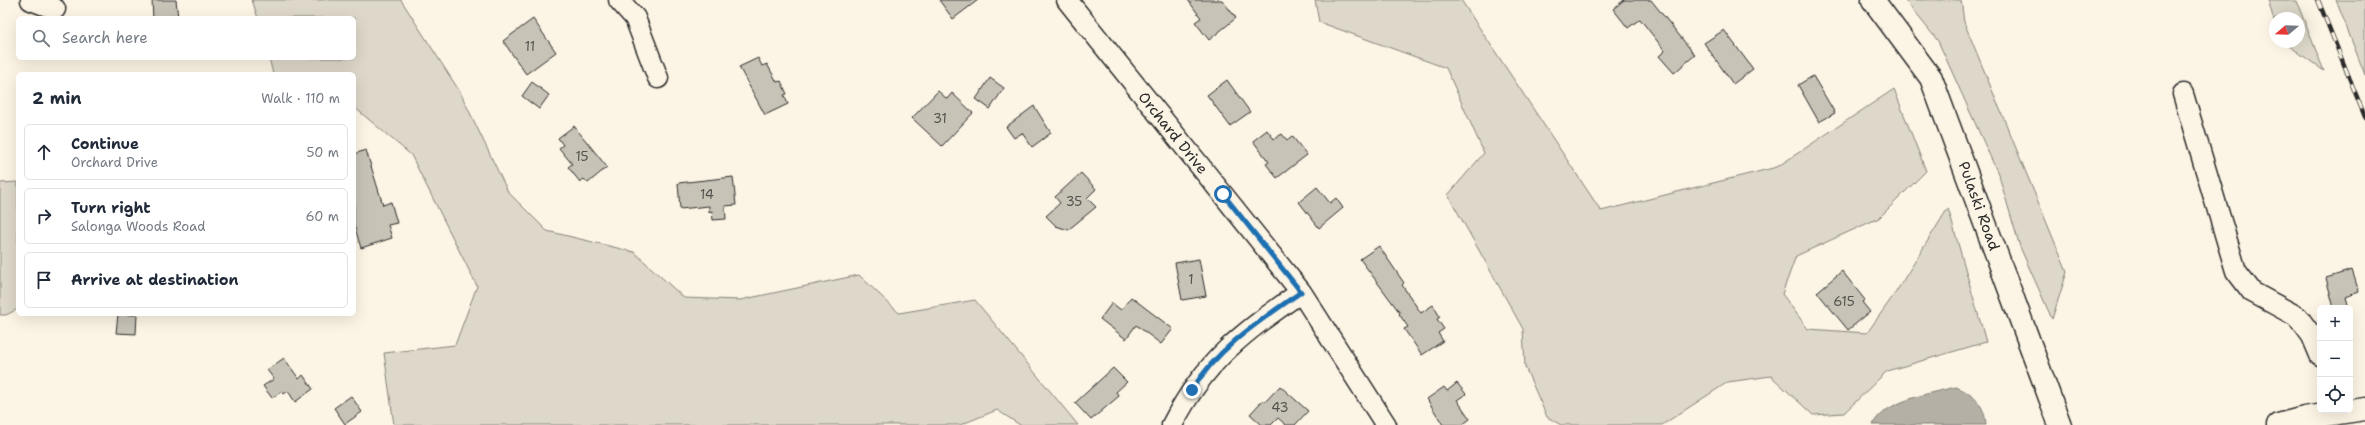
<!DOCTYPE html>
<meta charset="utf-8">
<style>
:root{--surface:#fff;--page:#f2f2f3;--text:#1f2937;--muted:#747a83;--line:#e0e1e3}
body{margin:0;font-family:"Shantell Sans",sans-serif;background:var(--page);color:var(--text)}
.controls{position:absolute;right:12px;bottom:12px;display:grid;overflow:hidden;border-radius:6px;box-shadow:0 4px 16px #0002}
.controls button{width:36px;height:36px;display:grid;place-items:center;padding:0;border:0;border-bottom:1px solid var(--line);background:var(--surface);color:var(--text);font:20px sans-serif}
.compass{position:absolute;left:2269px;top:12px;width:36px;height:36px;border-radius:50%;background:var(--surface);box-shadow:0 4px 16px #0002;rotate:251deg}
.stop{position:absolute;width:12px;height:12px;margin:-9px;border:3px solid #1f6fb2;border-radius:50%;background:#fff}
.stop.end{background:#1f6fb2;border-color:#fff;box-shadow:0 1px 4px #0008}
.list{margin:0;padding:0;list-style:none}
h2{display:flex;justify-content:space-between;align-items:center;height:52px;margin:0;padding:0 16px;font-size:17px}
h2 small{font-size:13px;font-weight:400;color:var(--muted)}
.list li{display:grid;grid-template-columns:26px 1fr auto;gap:12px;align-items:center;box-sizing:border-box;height:56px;margin:0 8px 8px;padding:0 8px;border:1px solid var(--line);border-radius:6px}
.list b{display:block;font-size:15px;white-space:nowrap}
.list p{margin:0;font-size:13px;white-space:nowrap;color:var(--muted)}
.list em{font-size:13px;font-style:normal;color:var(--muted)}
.icon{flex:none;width:22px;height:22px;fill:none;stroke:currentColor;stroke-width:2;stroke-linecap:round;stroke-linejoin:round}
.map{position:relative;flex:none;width:2365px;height:425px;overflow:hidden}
.search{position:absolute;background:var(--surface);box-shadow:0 4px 16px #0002;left:16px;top:16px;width:340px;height:44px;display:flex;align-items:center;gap:10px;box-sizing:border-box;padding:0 14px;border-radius:6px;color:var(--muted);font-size:15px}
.panel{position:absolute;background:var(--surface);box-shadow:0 4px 16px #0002;left:16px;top:72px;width:340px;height:244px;border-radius:6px}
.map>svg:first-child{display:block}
</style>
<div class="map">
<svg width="2365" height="425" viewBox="0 0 2365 425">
<rect width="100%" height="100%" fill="#fcf5e5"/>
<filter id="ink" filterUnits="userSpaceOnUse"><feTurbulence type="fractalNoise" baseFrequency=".025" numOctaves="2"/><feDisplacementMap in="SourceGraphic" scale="8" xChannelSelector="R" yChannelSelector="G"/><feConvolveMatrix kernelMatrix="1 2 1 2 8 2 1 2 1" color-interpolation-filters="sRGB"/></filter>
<g filter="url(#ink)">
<!-- green -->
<path fill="#ded8ca" stroke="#84827a" d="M252,0H401L460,92L508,192L547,231L634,252L684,298L740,300L859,275L899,313L975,300L1078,425H1020L997,410L960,425H394L384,353L455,345L477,286L411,155L354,107V74H273L269,58H354V18H258Z
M1315,0H1461L1601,211L1777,167L1894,89L1926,171L1879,218L1796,256L1782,294L1808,329L1867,333L1896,292L1948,208L1986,342L1887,371L1844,413L1813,415L1771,376L1728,382L1662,425H1561L1547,417L1525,367L1523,329L1448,195L1484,153L1446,68L1319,22Z
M1905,0H1961L1964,22L2067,272L2052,319L2020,247L1999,176L1938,41Z
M2268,0H2296L2324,71L2284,42H2299V18H2275V24Z
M2336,0H2365V75Z
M18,182V309L6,315H0V183Z"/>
<!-- water -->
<path fill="#b4b0a5" stroke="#7d7b74" d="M1956,387C1974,394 1985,405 1986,425H1873C1881,402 1934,392 1956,387Z"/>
<!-- building -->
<path fill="#c8c3b7" stroke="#2b2b2b" d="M152,0H176L178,18H153Z
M939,0H978L953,19Z
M1188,0H1222L1236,18L1209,40L1195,22L1201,18Z
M1624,0H1651L1695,55L1674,73L1659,56L1665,51L1640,19L1628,28L1613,9Z
M533,19L556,52L526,74L503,41Z
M1724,30L1753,69L1733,84L1704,43Z
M758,58L762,66L767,64L777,82L781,81L787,94L784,95L788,104L765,115L739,67Z
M1813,76L1835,113L1819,122L1798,85Z
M990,78L1004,88L990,109L976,99Z
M1227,80L1250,112L1230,126L1207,95Z
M532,82L549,95L539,109L522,96Z
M938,91L947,99L952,93L973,113L942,146L912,118Z
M1034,106L1051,133L1032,147L1022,133L1014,138L1006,127Z
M574,126L607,167L588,183L584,179L580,182L568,167L572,164L559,148L563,145L558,138Z
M1267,130L1274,139L1282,134L1287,140L1292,136L1307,155L1277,178L1266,164L1269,162L1253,141Z
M366,150L383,205L391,202L397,223L388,225L392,238L361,248L354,225V154Z
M1081,173L1096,189L1087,198L1096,207L1068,230L1056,226L1046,216L1060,203L1055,197Z
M733,177L736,205L725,206L726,219L713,220L712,211L709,212V206L680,209L678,183Z
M1317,187L1330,203L1336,198L1343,208L1319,228L1299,202Z
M1379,246L1404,283L1402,285L1421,313L1433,305L1440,317L1437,319L1444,329L1438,333L1443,341L1422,355L1404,329L1408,327L1399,314L1400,313L1360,259Z
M1199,259L1206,296L1182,300L1175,263Z
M2352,270L2359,292L2346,297L2349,308H2334L2326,278Z
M1842,271L1865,300L1862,302L1870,312L1848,330L1817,292Z
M1131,297L1173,329L1161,344L1136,325L1126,339L1100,319L1112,303L1121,310Z
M118,314L137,315L136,334L116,333Z
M284,358L299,379L303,375L313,389L295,402L288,391L284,394L282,391L272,398L263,386L274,379L267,370Z
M1113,368L1127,382L1116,392L1119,396L1091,420L1075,403Z
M1457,383L1466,394L1457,400L1470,419L1462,425H1443L1427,399L1444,387L1447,391Z
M1280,386L1308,411L1295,425H1286L1278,418L1271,425H1262L1250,414L1263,400L1265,402Z
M351,396L362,412L345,424L334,408Z"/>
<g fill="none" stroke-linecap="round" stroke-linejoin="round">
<!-- minor casing -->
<g stroke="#2b2b2b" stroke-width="23">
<path id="minor" d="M31,0L55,9
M619,0L635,18L658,78
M1067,0L1301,292L1386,425
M2183,94L2236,271L2252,292L2298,317L2312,336L2320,355
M1172,425C1205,360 1243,333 1301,292"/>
</g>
<!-- major casing -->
<g stroke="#2b2b2b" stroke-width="25">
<path id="major" d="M1873,0L1931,78L2060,425
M2278,425L2304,418L2365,409"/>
</g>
<!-- minor -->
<use href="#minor" stroke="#fcf5e5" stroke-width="20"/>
<!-- major -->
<use href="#major" stroke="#fcf5e5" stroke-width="22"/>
<!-- rail casing -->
<g stroke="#2b2b2b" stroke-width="4.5">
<path id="rail" d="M2318,0L2365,117"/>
</g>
<!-- rail -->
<use href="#rail" stroke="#fcf5e5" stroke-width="3" stroke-dasharray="9" stroke-linecap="butt"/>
</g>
</g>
<g fill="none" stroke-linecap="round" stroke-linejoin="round" filter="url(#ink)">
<!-- route -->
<path stroke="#1f6fb2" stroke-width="5" d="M1192,390C1218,347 1261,320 1301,292L1223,194"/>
</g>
<g text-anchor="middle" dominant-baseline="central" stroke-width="3.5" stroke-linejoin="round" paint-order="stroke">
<!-- number labels -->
<g font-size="13" fill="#52514e">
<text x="530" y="46">11</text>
<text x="940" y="118">31</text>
<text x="582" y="156">15</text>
<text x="707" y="194">14</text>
<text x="1074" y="201">35</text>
<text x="1191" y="279">1</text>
<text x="1844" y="301">615</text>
<text x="1280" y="407">43</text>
</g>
<!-- street labels -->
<g font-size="15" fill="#2b2b2b" stroke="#fcf5e5">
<text transform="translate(1173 133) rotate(51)">Orchard Drive</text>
<text transform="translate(1979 206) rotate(70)">Pulaski Road</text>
</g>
</g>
</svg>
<div class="controls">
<button>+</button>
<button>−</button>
<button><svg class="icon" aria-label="locate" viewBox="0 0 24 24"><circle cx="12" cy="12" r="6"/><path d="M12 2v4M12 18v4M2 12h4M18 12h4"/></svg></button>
</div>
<svg class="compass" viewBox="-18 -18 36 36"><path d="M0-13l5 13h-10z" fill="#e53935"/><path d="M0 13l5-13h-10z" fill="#747a83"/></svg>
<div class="stop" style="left:1223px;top:194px"></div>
<div class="stop end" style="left:1192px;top:390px"></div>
<div class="search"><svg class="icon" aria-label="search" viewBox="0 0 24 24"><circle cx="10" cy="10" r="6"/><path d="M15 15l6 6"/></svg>Search here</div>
<section class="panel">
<h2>2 min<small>Walk · 110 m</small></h2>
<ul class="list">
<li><svg class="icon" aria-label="ahead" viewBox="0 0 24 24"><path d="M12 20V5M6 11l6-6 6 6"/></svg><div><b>Continue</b><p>Orchard Drive</p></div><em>50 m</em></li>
<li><svg class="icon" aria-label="right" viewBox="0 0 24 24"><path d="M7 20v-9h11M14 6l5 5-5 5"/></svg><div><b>Turn right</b><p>Salonga Woods Road</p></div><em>60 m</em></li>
<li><svg class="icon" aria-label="arrive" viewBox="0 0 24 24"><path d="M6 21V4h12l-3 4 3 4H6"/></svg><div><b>Arrive at destination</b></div></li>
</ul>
</section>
</div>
